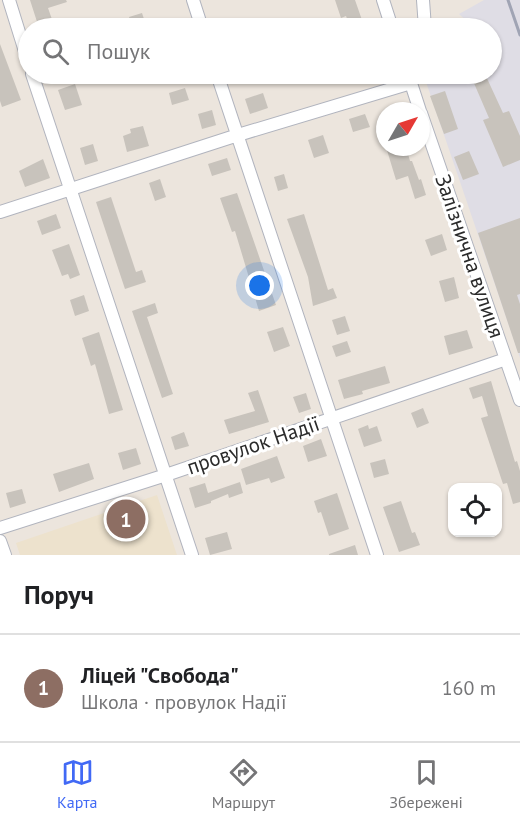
<!DOCTYPE html>
<html lang="uk">
<meta charset="utf-8">
<style>
:root{--surface:#fff;--page:#f2f2f2;--text:#202124;--muted:#757577;--line:#e0e0e0;--accent:#4169f5}
body{margin:0;font-family:"PT Sans",sans-serif;background:var(--page);color:var(--text)}
.controls{position:absolute;right:18px;bottom:18px;display:grid;overflow:hidden;border-radius:12px;box-shadow:0 2px 4px #0004}
.controls button{width:54px;height:54px;display:grid;place-items:center;padding:0;border:0;border-bottom:2px solid var(--line);background:var(--surface);color:var(--text);font:30px sans-serif}
.compass{position:absolute;left:376px;top:102px;width:54px;height:54px;border-radius:50%;background:var(--surface);box-shadow:0 2px 4px #0004;rotate:51deg}
.you{position:absolute;left:260px;top:286px;width:21px;height:21px;margin:-15px;border:4px solid #fff;border-radius:50%;background:#1a73e8;box-shadow:0 0 0 9px #1a73e833}
.badge{display:grid;place-items:center;width:39px;height:39px;border-radius:50%;background:var(--accent);color:#fff;font-size:20px;font-weight:700}
.pin{position:absolute;translate:-50% -50%;border:3px solid #fff;box-shadow:0 2px 6px #0006}
.list{margin:0;padding:0;list-style:none}
h2{display:flex;justify-content:space-between;align-items:center;height:78px;margin:0;padding:0 24px;font-size:26px}
h2 small{font-size:20px;font-weight:400;color:var(--muted)}
.list li{display:grid;grid-template-columns:39px 1fr auto;gap:18px;align-items:center;box-sizing:border-box;height:108px;padding:0 24px;border-top:2px solid var(--line)}
.list b{display:block;font-size:22px;white-space:nowrap}
.list p{margin:0;font-size:20px;white-space:nowrap;color:var(--muted)}
.list em{font-size:20px;font-style:normal;color:var(--muted)}
.icon{flex:none;width:33px;height:33px;fill:none;stroke:currentColor;stroke-width:2;stroke-linecap:round;stroke-linejoin:round}
.map{position:relative;flex:none;width:520px;height:555px;overflow:hidden}
.search{position:absolute;background:var(--surface);box-shadow:0 2px 4px #0004;left:18px;right:18px;top:18px;height:66px;display:flex;align-items:center;gap:15px;box-sizing:border-box;padding:0 21px;border-radius:33px;color:var(--muted);font-size:22px}
.sheet{height:186px;background:var(--surface)}
nav{display:flex;justify-content:space-around;align-items:center;box-sizing:border-box;height:84px;border-top:2px solid var(--line);background:var(--surface);font-size:16px;color:var(--muted)}
nav a{display:grid;justify-items:center;gap:3px}
nav .on{color:var(--accent)}
.map>svg:first-child{display:block}
</style>
<div class="map">
<svg width="520" height="555" viewBox="0 0 520 555">
<rect width="100%" height="100%" fill="#ece5dd"/>
<!-- industrial -->
<path fill="#dfdde5" d="M484,0H520V358L424,76L430,74H492V28H471L469,23L459,14Z"/>
<!-- education -->
<path fill="#ede2cd" d="M157,495L177,555H20L16,543Z"/>
<!-- building -->
<path fill="#c8c3bc" d="M30,0H66L67,2L48,8L55,28H39Z
M335,0H355L362,20L368,18L371,28H342L349,24L346,16L341,18Z
M142,13L147,28H132L129,17Z
M0,44L21,100L2,107L0,101Z
M470,74H485L503,113L509,111L520,136V160L503,167L483,120L489,118Z
M75,84L82,105L65,110L58,90Z
M185,88L189,100L172,105L169,93Z
M445,91L458,129L444,134L430,96Z
M263,93L268,108L250,114L245,99Z
M212,110L216,125L202,129L198,114Z
M365,114L370,127L353,132L349,119Z
M143,126L149,146L127,152L123,136L131,133L130,129Z
M323,135L329,153L314,158L308,140Z
M93,144L98,161L85,165L80,148Z
M386,147H406L410,161H412L419,180L421,179L426,195L415,199L408,176L396,180Z
M469,151L479,174L463,180L454,157Z
M227,158L231,170L212,176L208,164Z
M43,159L50,178L25,187L19,171Z
M284,174L288,188L278,191L274,177Z
M160,179L166,197L155,201L149,183Z
M237,193L276,305L259,311L235,231L232,232L220,198Z
M111,197L136,272L142,270L146,282L125,289L96,202Z
M56,214L61,228L42,235L37,221Z
M304,214L328,290L333,288L337,298L313,306L308,277L287,219Z
M520,218V294L517,295L520,304V353H518L478,233Z
M442,234L447,250L431,256L425,240Z
M69,244L80,275L70,279L68,274L62,276L52,250Z
M454,277L459,298L445,302L439,281Z
M84,295L89,311L75,316L70,300Z
M155,303L158,313L147,317L173,394L162,398L132,311Z
M345,316L350,331L337,335L332,320Z
M283,327L290,346L274,352L267,332Z
M467,330L473,348L449,355L444,336Z
M99,332L123,410L109,414L95,364L91,366L82,338Z
M347,341L351,352L336,357L332,346Z
M385,366L390,383L362,391L363,394L344,399L338,380Z
M491,381L515,462L517,461L520,471V502L513,504L507,483L503,484L481,418L488,416L482,396L473,399L469,388Z
M258,390L269,422L229,434L224,420L255,411L248,393Z
M306,393L311,409L299,413L293,397Z
M423,408L429,423L417,428L411,413Z
M368,425L369,429L377,426L382,441L364,447L358,429Z
M184,432L189,446L175,450L171,437Z
M321,439L327,456L308,462L303,446Z
M136,448L141,464L123,470L118,453Z
M277,456L285,478L271,483L269,478L246,485L241,469Z
M385,459L389,474L374,478L370,463Z
M89,463L94,479L59,492L53,474Z
M240,482L243,493L229,498L228,494L211,501V503L195,508L189,488L205,483L208,493Z
M22,489L26,503L10,508L6,493Z
M337,493L349,529L329,536L321,512L318,513L314,501Z
M401,501L412,533L415,532L420,545L399,552L383,507Z
M227,532L232,549L210,555L205,538Z
M355,545L358,555H329V554Z"/>
<g fill="none" stroke-linecap="round" stroke-linejoin="round">
<!-- minor casing -->
<g stroke="#b1b4be" stroke-width="14">
<path id="minor" d="M9,0L28,61
M193,0L202,28
M383,0L392,28
M423,0L425,28
M32,74L192,555
M217,74L377,555
M408,74L420,111
M421,113L520,400
M0,212L238,135L411,83
M0,528L166,475L506,359
M0,541L5,555"/>
</g>
<!-- minor -->
<use href="#minor" stroke="#fff" stroke-width="12"/>
<!-- rail -->
<path stroke="#a0a4b4" stroke-width="3" d="M508,0L520,35"/>
</g>
<g text-anchor="middle" dominant-baseline="central" stroke-width="6" stroke-linejoin="round" paint-order="stroke">
<!-- street labels -->
<g font-size="21" fill="#2b2b2b" stroke="#fff">
<text transform="translate(470 256) rotate(71)">Залізнична вулиця</text>
<text transform="translate(253 445) rotate(-19)">провулок Надії</text>
</g>
</g>
</svg>
<div class="controls">
<button><svg class="icon" aria-label="locate" viewBox="0 0 24 24"><circle cx="12" cy="12" r="6"/><path d="M12 2v4M12 18v4M2 12h4M18 12h4"/></svg></button>
</div>
<svg class="compass" viewBox="-18 -18 36 36"><path d="M0-13l5 13h-10z" fill="#e53935"/><path d="M0 13l5-13h-10z" fill="#757577"/></svg>
<div class="you"></div>
<div class="pin badge" style="left:126px;top:519px;background:#8d6e63">1</div>
<div class="search"><svg class="icon" aria-label="search" viewBox="0 0 24 24"><circle cx="10" cy="10" r="6"/><path d="M15 15l6 6"/></svg>Пошук</div>
</div>
<section class="sheet">
<h2>Поруч<small></small></h2>
<ul class="list">
<li><span class="badge" style="background:#8d6e63">1</span><div><b>Ліцей &quot;Свобода&quot;</b><p>Школа · провулок Надії</p></div><em>160 m</em></li>
</ul>
</section>
<nav>
<a class="on"><svg class="icon" aria-label="map" viewBox="0 0 24 24"><path d="M3 6l6-2 6 2 6-2v14l-6 2-6-2-6 2zM9 4v14M15 6v14"/></svg>Карта</a>
<a><svg class="icon" aria-label="directions" viewBox="0 0 24 24"><path d="M12 3l9 9-9 9-9-9zM9 14v-3h6M13 9l2 2-2 2"/></svg>Маршрут</a>
<a><svg class="icon" aria-label="saved" viewBox="0 0 24 24"><path d="M7 4h10v16l-5-4-5 4z"/></svg>Збережені</a>
</nav>
